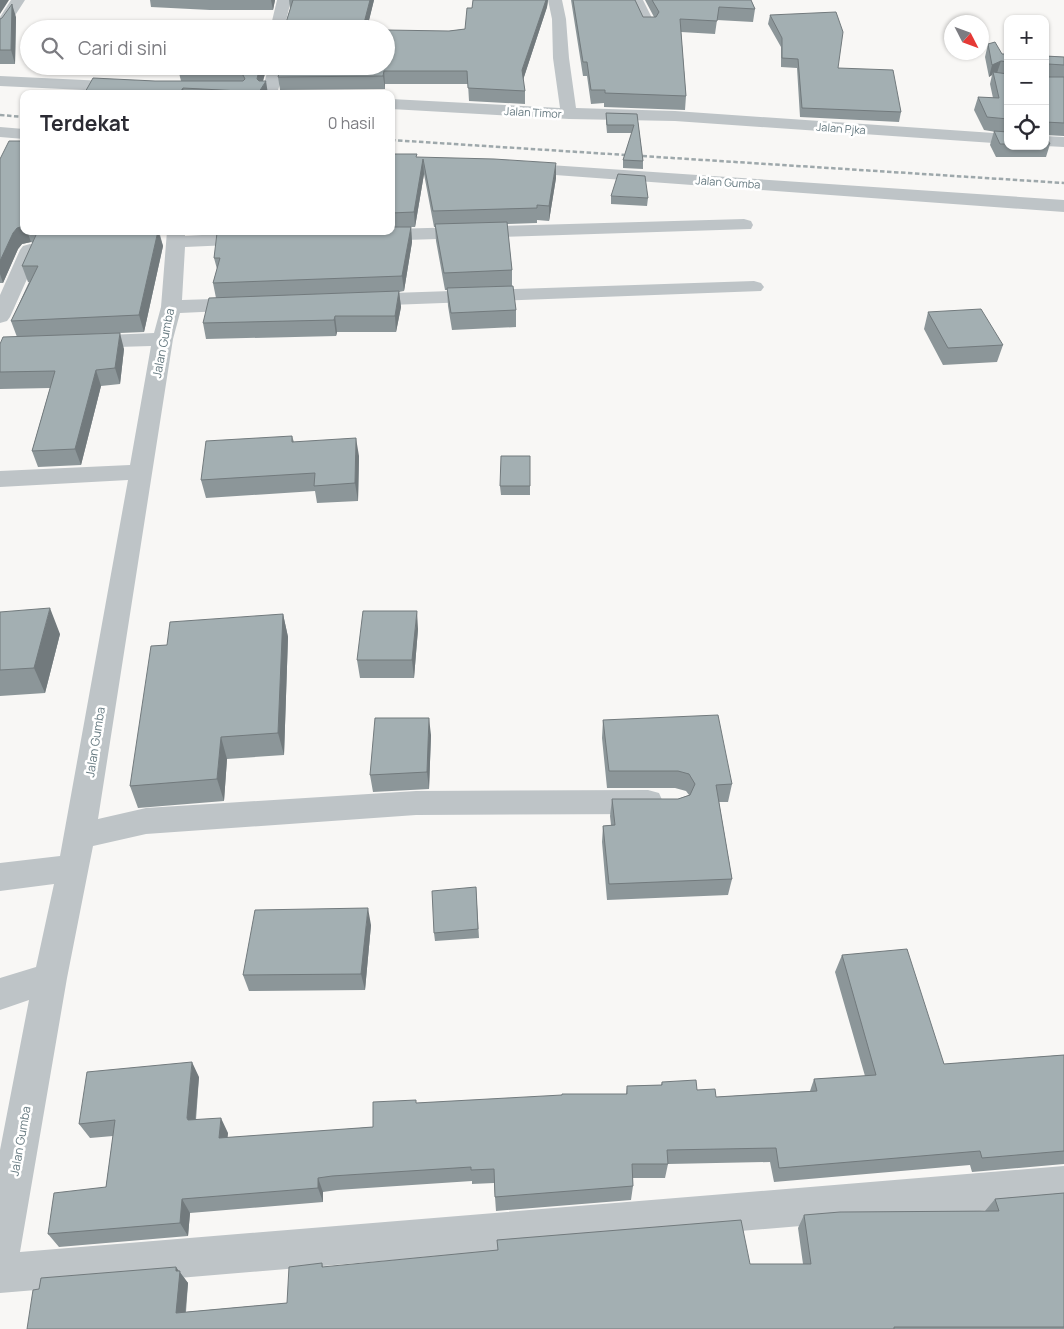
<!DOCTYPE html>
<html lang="id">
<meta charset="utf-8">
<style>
:root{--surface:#fff;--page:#f7f7f7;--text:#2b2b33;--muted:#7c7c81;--line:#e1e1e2}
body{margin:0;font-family:Manrope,sans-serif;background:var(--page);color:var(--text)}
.controls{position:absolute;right:15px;top:15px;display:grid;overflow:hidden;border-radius:10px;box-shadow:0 1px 4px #0004}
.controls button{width:45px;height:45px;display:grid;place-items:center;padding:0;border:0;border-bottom:1px solid var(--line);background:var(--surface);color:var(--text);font:25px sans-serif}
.compass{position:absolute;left:944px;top:15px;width:45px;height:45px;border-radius:50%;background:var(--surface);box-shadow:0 1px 4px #0004;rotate:132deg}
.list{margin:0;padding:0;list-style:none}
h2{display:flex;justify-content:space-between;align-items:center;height:65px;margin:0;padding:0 20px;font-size:21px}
h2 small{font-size:16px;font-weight:400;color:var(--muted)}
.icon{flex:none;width:28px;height:28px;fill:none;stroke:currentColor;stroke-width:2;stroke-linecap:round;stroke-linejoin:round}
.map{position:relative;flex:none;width:1064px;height:1329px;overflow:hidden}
.search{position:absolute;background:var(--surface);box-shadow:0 1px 4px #0004;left:20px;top:20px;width:375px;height:55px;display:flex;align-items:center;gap:12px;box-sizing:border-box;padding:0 18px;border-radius:28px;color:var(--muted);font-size:19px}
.panel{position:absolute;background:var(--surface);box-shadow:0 1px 4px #0004;left:20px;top:90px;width:375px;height:145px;border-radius:10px}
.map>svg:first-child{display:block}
</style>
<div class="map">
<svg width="1064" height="1329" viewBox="0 0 1064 1329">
<rect width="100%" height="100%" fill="#f8f7f5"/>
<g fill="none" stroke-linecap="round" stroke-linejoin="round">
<!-- minor -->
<path fill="#bec4c7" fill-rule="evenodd" d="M11,0H25L5,31L0,32V17Z
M277,0H291L286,21L289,29H275L272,21Z
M548,0H562L566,19L569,58L576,108L675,111L1008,134V144L675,121L569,119L391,109V99L560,108L553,58L552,19Z
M629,0H643L656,26L654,29H644Z
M269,66H285L277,94H261Z
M0,76L126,82L132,84L134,87L132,90L126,92L0,86Z
M0,127L24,129V139L0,137Z
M1045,136L1064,137V147L1045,146Z
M520,163L1064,200V212L514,172L511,168L514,164Z
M744,219L751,221L753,225L751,229L373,241L366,239L364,235L366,231H391V229Z
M167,231H185V236L253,232L260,234L262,238L260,242L253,244L185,247L182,300L245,298L252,300L255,304L252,308L245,310L180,313L173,339L98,819L146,808L416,791L648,790L659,793L663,802L659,811L648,814L416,815L146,834L93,846L67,978L20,1252L1064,1166V1204L0,1293V1150L29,1000L0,1010V978L36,967L54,884L0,891V863L60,856L128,480L0,487V471L130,465L151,346L84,348L77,346L73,342L77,338L84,336L154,333L161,307Z
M30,244L37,246L40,250L10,317L7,321L0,323V295L20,250L23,246Z
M754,281L761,283L764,287L761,291L363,306L356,304L353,300L356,296L363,294Z"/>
<!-- rail -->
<path stroke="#9ea8ab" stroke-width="2.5" stroke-dasharray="4.5 2.5" stroke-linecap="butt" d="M0,115L24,117
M391,140L1064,183"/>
</g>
<!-- wall -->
<path fill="#8c9699" d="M150,0H275L273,10H210L151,7Z
M289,0H374L367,27L284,29L290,9Z
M473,0H548L547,7L523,80L525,91V104L469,101L468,84H385V89L280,90L278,77L449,31L465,29L472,8Z
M571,0H635L643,17H654L645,0H751L755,9L753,22L717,20L715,34L681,32L686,96L685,110L604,107V103L591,104L587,76H583Z
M770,15L838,68L901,112L899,122L800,117L797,68L781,67V47L768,24Z
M16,17L15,64H0V19Z
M988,44L1002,54H1008V146H1045V56L1064,57V136L1045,135L1050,144L1046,157H996L990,145L994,131L996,132L984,130L974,110L978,97L993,98L990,84L992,75L989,77L985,57Z
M180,66H265L266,70L263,81L268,94H84L155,81H181L178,69Z
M606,113L637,114L643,161V169L623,168V160L632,133H607L606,122Z
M391,154L556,178L549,221L537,220V223L507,224L512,270V286L516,310V327L452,330L448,306L447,290H445L436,241L435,227H434L424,174L415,227H411L412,242L404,291L399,292L401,307L396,332H337L336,336L206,339L203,323L216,298L213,283L217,269L214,258L219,233L204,231H391Z
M0,159L24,231H159L163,246L144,332L96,334L124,349L120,384L101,386L81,465L38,467L32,451L50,388L0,389V344L17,337L11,321L29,282H28L22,266L33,243L31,242L22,244L18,249L3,283H0Z
M611,196L648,198L647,206L611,204Z
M928,312L1003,345L997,362L943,365L924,329Z
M292,436L294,442L359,456L358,501L317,503L315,491L206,498L201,480Z
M530,456V495H501L500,486Z
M0,612L60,634L45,693L0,696Z
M283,614L288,637L284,755L227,759L224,801L138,808L130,786L167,645Z
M418,629L414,678H360L357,660Z
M603,720L732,784L728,802H719L732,879L728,895L607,900L602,842L603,826L611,825L610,816L612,799H678L689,795L686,791L675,788H607L602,738Z
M431,735L429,789L373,792L370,775Z
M476,887L479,938L435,941L434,933Z
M371,925L365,990L249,991L243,975Z
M842,955L944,1064L1064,1055V1164L972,1172L970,1165L774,1182L770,1162L668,1164L665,1178H633V1186L631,1200L496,1211L494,1183L472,1184V1181L337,1190L323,1192V1202L190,1213L188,1236L59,1247L48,1234L106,1187L113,1136L90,1138L79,1124L199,1077L196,1120L228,1133L227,1138L373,1127L417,1103L626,1094L627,1086L661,1085L662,1082L697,1090L716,1097L810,1091L814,1079L865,1076L835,972Z
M1064,1193V1329H27L179,1271L188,1283L186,1312L287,1303L322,1263L323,1267L803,1264L798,1228L804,1215L985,1211L995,1199Z"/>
<!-- shaded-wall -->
<path fill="#727a7d" d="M0,0H9L0,14Z
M271,0H275L273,10Z
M370,0H374L367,29L363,27Z
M546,0H548L547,7L522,83V70Z
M12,4L16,17L15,64L11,50Z
M1001,61L997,73L993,72L992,75L989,77L992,65Z
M260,66H265L266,70L260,91L266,81L268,94L259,93L257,79Z
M384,71L385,84V89L383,76Z
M183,88L184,94H179Z
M423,159L424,174L415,227L414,212Z
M556,163V178L549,221V206Z
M24,226V231H27L31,242L22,244L18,249L3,283L0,274V261L13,233L17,228Z
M411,227L412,242L404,291L402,276Z
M158,231L163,246L144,332L139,315Z
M399,291L401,307L396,332L395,316Z
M335,316L337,332L336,336L334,320Z
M120,333L124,349L120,384L115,368Z
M96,370L101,386L81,465L75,449Z
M356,438L359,456L358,501L355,483Z
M50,608L60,634L45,693L34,668Z
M417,611L418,629L414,678L412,660Z
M283,614L288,637L284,755L278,733Z
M429,718L431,735L429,789L427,772Z
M221,737L227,759L224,801L217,779Z
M368,908L371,925L365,990L361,974Z
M192,1062L199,1077L194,1133L187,1118Z
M221,1118L228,1133L226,1153L219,1138Z
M318,1178L323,1192V1202L318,1188Z
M182,1199L190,1213L188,1236L180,1223Z
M176,1267L188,1283L184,1325L176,1313Z"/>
<!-- building -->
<path fill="#a3afb2" stroke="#727a7d" d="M293,0H370L363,27H383L384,29H284Z
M473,0H546L522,70L525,91L468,88L467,71H384L383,76L278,77L281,66H386V30L449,31L465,29L467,8H472Z
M573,0H635L643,17H656L659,12L652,0H751L755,9L719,7L717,21L680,19L686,96L605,93V90H591L587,62H583Z
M12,4L11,50H0V19L2,18Z
M836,12L843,32L838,68L893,70L901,112L802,108L798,59L782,58V38L770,15Z
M995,42L1002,54H1008V62L1001,61L992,65L988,44Z
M1045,56L1064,57V65L1048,64V77H1064V123L1045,122Z
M180,66H260L257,79L259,81H266L259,92L183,88L179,94H84L93,78L155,81H243L245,79L243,75L236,72L178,69Z
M993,72L1008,74V119L987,117L978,97L999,98Z
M606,113L637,114L643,161L623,160L634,125H607Z
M994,131L1008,132V144H1000Z
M1045,135L1050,144H1045Z
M9,141H24V226L17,228L13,233L0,261V159Z
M391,154H417L416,157L494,159L556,163L549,206L537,205V208L433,211L423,159L414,212L391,213Z
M618,174L645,176L648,198L611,196Z
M507,222L512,270L444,273L435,224Z
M391,227H411L402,276L213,283L220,258H214L217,233L263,231H391Z
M35,231H158L139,315L11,321L38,266H22L36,235Z
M513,286L516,310L451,313L447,288Z
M399,291L395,316H335L334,320L203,323L209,298Z
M981,309L1003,345L948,348L928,312Z
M120,333L115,368L96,370L75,449L32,451L55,371L0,372V344L3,337Z
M292,436V442L356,438L355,483L314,486L315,473L201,480L206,441Z
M501,456H530V486H500Z
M50,608L34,668L0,670V612Z
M363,611H417L412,660H357Z
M283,614L278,733L221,737L217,779L130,786L151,646L167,645L170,622Z
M718,715L732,784L716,785L732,879L609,884L603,826L615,825L612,799H678L690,795L695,784L689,774L678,771H609L603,720Z
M375,718H429L427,772L370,775Z
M476,887L478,929L434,933L432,891Z
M368,908L361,974L243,975L255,910Z
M907,949L944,1064L1064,1055V1151L982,1158L980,1151L779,1168L776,1148L667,1150L668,1164H632L633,1186L495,1197L494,1169L471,1170V1167L332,1176L318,1178V1188L182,1199L180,1223L48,1234L54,1193L106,1187L115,1120L79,1124L87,1072L192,1062L187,1118L188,1120L221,1118L219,1138L373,1127V1102L416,1100V1103L562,1095V1094H627V1086L662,1085V1082L696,1080L697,1090L715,1089L716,1097L817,1091L814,1079L876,1075L842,955Z
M1064,1193V1327H894V1329H27L33,1290L39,1289L41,1278L176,1267V1271H180L176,1313L287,1303L289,1267L322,1263V1267L498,1250L497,1240L741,1220L750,1264H811L804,1215L840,1212L999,1211L995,1199Z"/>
<g text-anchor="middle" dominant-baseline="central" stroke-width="5" stroke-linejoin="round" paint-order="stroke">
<!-- far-street labels -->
<g font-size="11" fill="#64787f" stroke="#fff">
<text transform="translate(533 112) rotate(3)">Jalan Timor</text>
<text transform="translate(841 128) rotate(4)">Jalan Pjka</text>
<text transform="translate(728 182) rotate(4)">Jalan Gumba</text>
</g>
<!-- street labels -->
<g font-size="12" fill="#64787f" stroke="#fff">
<text transform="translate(163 343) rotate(-79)">Jalan Gumba</text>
<text transform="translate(95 742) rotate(-81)">Jalan Gumba</text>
<text transform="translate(20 1141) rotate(-80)">Jalan Gumba</text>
</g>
</g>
</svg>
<div class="controls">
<button>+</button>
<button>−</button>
<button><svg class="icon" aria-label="locate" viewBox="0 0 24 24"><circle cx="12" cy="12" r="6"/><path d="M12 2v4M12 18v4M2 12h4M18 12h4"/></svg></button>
</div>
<svg class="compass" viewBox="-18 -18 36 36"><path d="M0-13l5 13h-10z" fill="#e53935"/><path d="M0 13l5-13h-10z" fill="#7c7c81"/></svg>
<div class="search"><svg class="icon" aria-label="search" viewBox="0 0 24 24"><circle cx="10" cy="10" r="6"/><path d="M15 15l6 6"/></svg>Cari di sini</div>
<section class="panel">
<h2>Terdekat<small>0 hasil</small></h2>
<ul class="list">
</ul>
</section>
</div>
